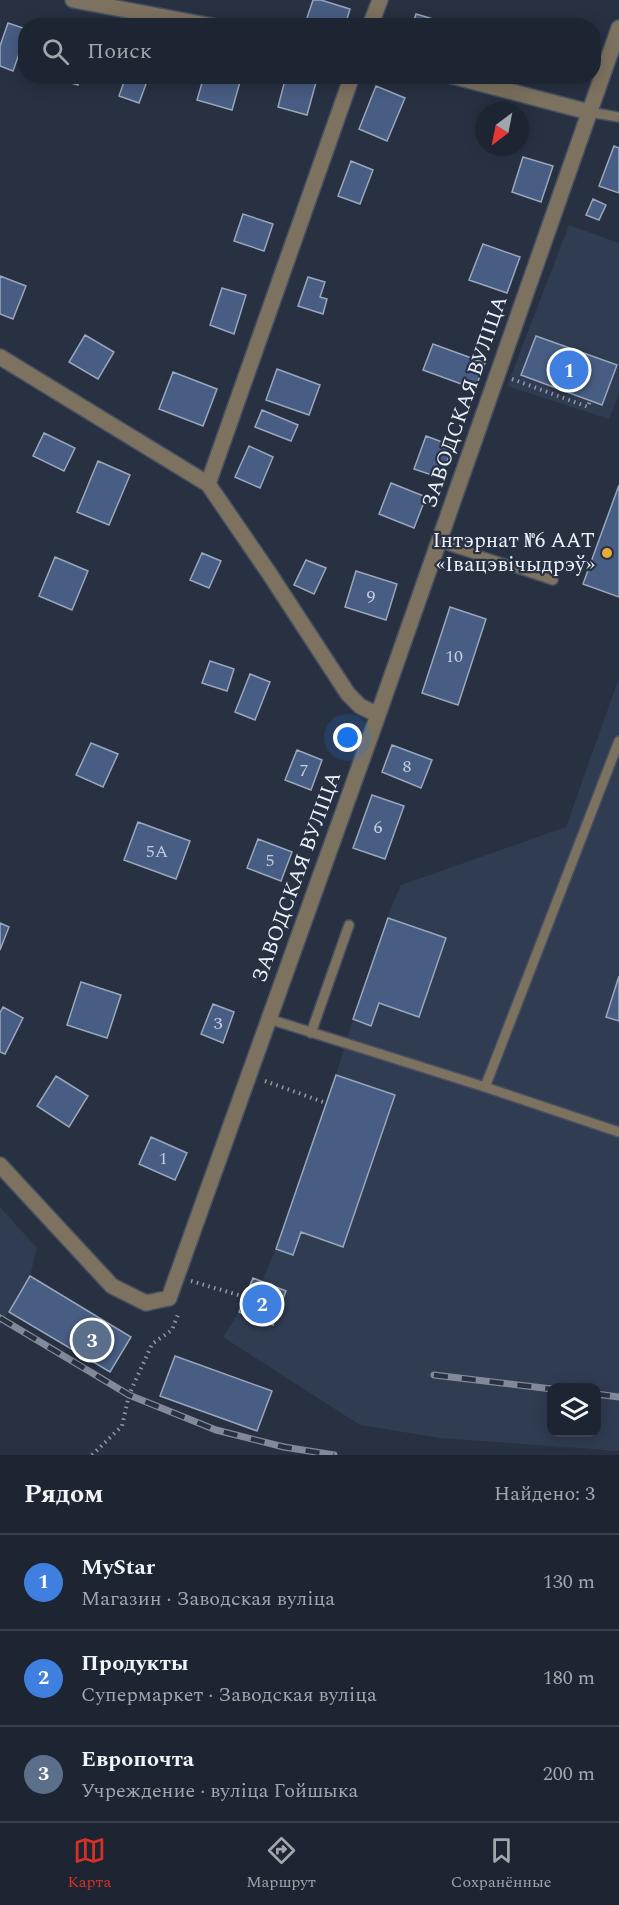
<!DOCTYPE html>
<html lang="ru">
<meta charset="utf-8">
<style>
:root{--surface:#1e2532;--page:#2b313e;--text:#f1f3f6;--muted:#a1a5ac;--line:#3c424d;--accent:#d93025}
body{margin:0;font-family:Spectral,serif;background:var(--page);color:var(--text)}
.controls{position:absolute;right:18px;bottom:18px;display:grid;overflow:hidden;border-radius:12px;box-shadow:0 3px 15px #0003}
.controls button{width:54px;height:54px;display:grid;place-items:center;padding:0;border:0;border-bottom:2px solid var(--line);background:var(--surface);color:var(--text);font:30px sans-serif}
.compass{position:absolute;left:475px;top:102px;width:54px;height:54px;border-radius:50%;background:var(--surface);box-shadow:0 3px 15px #0003;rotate:212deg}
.you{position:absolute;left:348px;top:738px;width:21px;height:21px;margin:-15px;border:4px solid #fff;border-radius:50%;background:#1a73e8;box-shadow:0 0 0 9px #1a73e833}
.badge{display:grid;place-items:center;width:39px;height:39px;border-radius:50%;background:var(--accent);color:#fff;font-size:20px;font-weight:700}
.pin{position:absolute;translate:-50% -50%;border:3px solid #fff;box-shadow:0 2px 6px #0006}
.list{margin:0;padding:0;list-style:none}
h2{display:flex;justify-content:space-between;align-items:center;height:78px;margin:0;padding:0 24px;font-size:26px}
h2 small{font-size:20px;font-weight:400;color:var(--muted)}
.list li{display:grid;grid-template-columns:39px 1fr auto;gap:18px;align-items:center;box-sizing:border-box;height:96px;padding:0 24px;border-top:2px solid var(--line)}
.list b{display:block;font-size:22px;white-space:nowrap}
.list p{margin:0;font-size:20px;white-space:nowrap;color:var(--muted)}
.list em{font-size:20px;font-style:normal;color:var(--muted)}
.icon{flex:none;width:33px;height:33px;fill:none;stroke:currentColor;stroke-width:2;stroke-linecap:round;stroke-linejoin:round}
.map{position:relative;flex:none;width:619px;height:1455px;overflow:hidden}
.search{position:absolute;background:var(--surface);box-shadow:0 3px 15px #0003;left:18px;right:18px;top:18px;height:66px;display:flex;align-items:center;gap:15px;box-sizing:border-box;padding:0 21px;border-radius:24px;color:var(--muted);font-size:22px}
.sheet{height:366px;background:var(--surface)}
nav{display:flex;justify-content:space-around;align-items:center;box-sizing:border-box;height:84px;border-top:2px solid var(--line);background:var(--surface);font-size:16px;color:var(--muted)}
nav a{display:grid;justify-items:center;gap:3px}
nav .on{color:var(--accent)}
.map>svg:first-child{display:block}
</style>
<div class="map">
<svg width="619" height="1455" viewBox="0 0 619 1455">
<rect width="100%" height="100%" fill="#283142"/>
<!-- built -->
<path fill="#303c52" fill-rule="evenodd" d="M569,225L619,243V393L609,419L507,386Z
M619,678V1451L440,1438L360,1425L223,1337L239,1312L253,1278L262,1281L276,1249L336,1075L353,1019L393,903L401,885L566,827ZM552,1388H596V1432H552Z
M0,1207L37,1248L30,1276L0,1326Z"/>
<!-- building -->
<path fill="#485d83" stroke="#9aa6bb" stroke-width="1.5" d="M313,0H321L350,9L345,26H319L306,21Z
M416,14L454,25V26H412Z
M8,23L26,29V34L13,71L0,66V46Z
M47,76H80L78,85Z
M126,76H149L139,103L119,96Z
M204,76H222L240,82L232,110L197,100Z
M286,76H311L317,79L307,115L278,107Z
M376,86L405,98L387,141L359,129Z
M614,146L619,148V193L599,186Z
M523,157L553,166L541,202L512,192Z
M351,161L373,170L360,204L338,196Z
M593,199L606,205L599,220L586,215Z
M243,214L273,224L264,251L234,241Z
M483,244L520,257L507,293L469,280Z
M0,276L26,286L13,319L0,314Z
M308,277L325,282L320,297L327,299L323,314L298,306Z
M222,288L246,295L234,334L210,325Z
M85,335L114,352L98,379L69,362Z
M536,336L617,365L602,405L521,375Z
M433,344L485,363L475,389L423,370Z
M277,369L320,385L309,415L266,400Z
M173,372L217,389L203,426L159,409Z
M262,410L298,425L291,441L255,427Z
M44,433L75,448L64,471L33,456Z
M426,436L453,446L441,478L414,469Z
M249,446L273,457L260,488L235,477Z
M98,461L130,475L109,525L77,512Z
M391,483L426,497L414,528L379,514Z
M619,485V597L583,584Z
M202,553L221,561L209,588L190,580Z
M55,557L88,571L72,610L39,596Z
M306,560L326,568L314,594L294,585Z
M356,571L397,584L386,620L345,607Z
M450,607L486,619L458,705L422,693Z
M210,661L234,669L227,691L202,683Z
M250,674L270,682L255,720L235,712Z
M91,743L118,754L103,787L76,775Z
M392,745L432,760L421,788L382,772Z
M297,750L322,760L311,790L285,780Z
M372,795L404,806L385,859L353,848Z
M138,822L190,841L176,879L124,860Z
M258,839L292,852L281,881L247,868Z
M388,918L446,938L419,1017L379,1003L371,1026L353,1019Z
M0,923L9,927L0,950Z
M619,976V1021L606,1017Z
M81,982L121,995L107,1038L67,1025Z
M213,1004L234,1012L223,1043L201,1034Z
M3,1007L23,1018L5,1054L0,1052V1013Z
M336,1075L395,1095L343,1247L301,1232L293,1255L276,1249Z
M56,1076L88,1096L69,1127L37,1106Z
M151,1137L187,1153L175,1180L139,1164Z
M30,1276L131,1337L110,1372L9,1312Z
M253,1278L286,1291L273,1325L239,1312Z
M175,1356L272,1391L257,1431L160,1396Z"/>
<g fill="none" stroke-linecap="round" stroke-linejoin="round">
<!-- lane casing -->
<g stroke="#475060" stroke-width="12">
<path id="lane" d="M589,112L619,117
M438,542L553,580
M269,1019L485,1087L619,1132
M311,1033L349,925
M485,1087L619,741"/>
</g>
<!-- street casing -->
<g stroke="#475060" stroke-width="18">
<path id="street" d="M73,0L212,26
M370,26L380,0
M452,76L589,112
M0,357L208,484L269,573L348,694L360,706L378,715
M208,484L352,76
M0,1165L112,1286L146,1303L169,1298L378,715L619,28"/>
</g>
<!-- path -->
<path stroke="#9299a7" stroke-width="4" stroke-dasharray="1.5 4.5" stroke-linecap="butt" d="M512,379L588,407L590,401
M265,1081L326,1103
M191,1281L245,1297
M92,1455L122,1426L129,1395L152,1344L172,1330L179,1312"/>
<!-- lane -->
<use href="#lane" stroke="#7d7260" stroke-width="9"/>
<!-- street -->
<use href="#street" stroke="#7d7260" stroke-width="15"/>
<!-- rail casing -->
<g stroke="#828998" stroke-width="7">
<path id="rail" d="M0,1318L129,1395L216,1430L284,1447L334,1455
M434,1375L552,1389
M596,1394L619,1397"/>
</g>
<!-- rail -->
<use href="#rail" stroke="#283142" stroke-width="4.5" stroke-dasharray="14" stroke-linecap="butt"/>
</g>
<!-- markers -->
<circle fill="#e8ab37" stroke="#283142" stroke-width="2" cx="607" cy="553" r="6"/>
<g text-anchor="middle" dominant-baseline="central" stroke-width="4.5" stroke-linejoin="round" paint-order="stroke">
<!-- number labels -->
<g font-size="18" fill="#c2ccde">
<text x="371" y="596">9</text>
<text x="454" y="656">10</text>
<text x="407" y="766">8</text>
<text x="304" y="770">7</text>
<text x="378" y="827">6</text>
<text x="157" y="851">5А</text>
<text x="270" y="860">5</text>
<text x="218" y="1023">3</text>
<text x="163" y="1158">1</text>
</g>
<!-- street labels -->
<g font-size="21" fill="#ebf1fc" stroke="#283142">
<text transform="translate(465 402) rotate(-71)">ЗАВОДСКАЯ ВУЛІЦА</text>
<text transform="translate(297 877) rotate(-70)">ЗАВОДСКАЯ ВУЛІЦА</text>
</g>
<!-- poi labels -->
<g font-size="21" fill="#ebf1fc" stroke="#283142" text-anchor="end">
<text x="595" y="541">Інтэрнат №6 ААТ<tspan x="595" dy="24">«Івацэвічыдрэў»</tspan></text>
</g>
</g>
</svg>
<div class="controls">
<button><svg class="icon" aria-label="layers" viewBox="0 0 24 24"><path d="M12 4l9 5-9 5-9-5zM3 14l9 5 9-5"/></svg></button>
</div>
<svg class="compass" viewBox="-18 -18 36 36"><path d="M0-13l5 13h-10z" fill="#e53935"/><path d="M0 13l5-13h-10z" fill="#a1a5ac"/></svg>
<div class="you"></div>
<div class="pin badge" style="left:569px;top:370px;background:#3f7fe0">1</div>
<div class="pin badge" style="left:262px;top:1304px;background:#3f7fe0">2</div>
<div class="pin badge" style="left:92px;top:1340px;background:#5c6f8a">3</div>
<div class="search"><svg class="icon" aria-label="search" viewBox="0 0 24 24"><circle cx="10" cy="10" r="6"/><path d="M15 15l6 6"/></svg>Поиск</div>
</div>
<section class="sheet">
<h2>Рядом<small>Найдено: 3</small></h2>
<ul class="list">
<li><span class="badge" style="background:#3f7fe0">1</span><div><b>MyStar</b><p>Магазин · Заводская вуліца</p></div><em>130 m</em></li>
<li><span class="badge" style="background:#3f7fe0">2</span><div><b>Продукты</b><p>Супермаркет · Заводская вуліца</p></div><em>180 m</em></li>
<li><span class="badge" style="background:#5c6f8a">3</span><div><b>Европочта</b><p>Учреждение · вуліца Гойшыка</p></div><em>200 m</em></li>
</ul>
</section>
<nav>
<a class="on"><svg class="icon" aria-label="map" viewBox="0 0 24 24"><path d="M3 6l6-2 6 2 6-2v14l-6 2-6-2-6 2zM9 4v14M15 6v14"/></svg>Карта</a>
<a><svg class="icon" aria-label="directions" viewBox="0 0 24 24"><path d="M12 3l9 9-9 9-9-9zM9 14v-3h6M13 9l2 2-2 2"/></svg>Маршрут</a>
<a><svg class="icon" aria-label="saved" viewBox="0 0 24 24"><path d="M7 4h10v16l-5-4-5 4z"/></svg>Сохранённые</a>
</nav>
